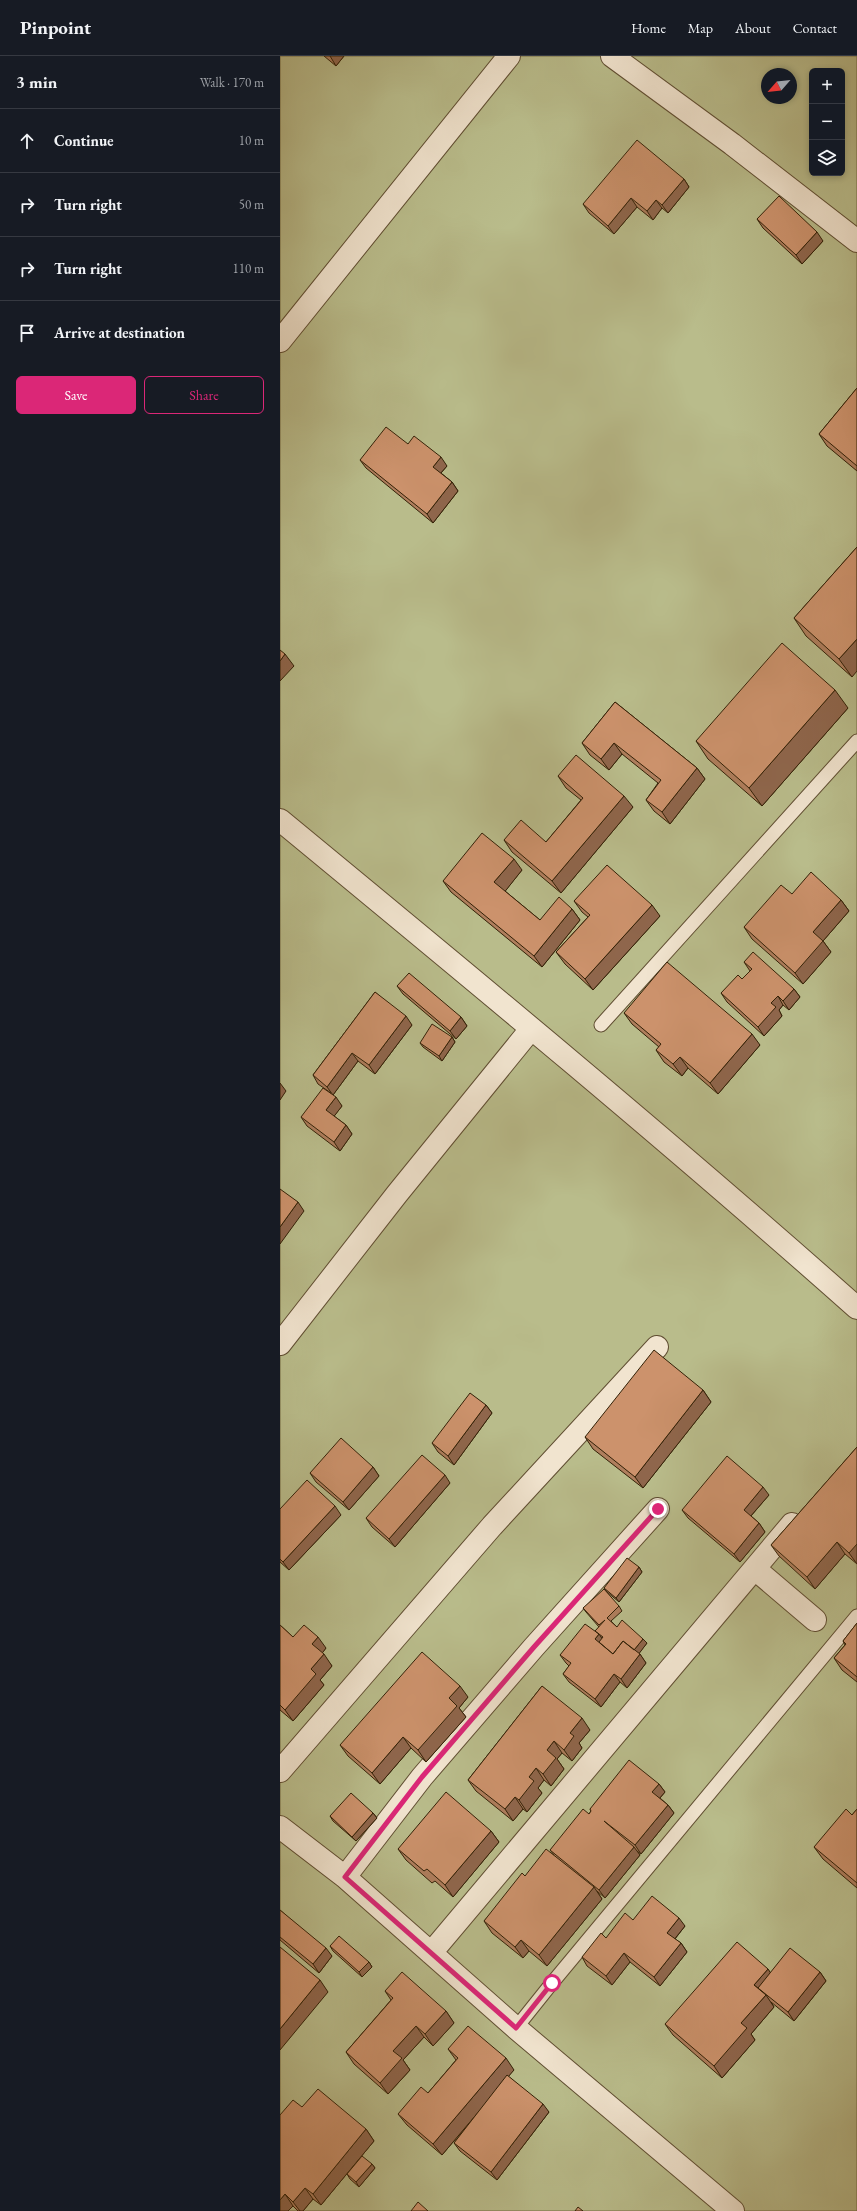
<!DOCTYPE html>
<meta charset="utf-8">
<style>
:root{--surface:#171b24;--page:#20242c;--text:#f1f3f6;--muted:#9ea1a6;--line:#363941;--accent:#db2777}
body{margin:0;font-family:"EB Garamond",serif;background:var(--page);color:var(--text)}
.controls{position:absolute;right:12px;top:12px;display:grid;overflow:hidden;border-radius:6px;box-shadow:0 2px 6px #0003}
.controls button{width:36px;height:36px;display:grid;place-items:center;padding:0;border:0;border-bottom:1px solid var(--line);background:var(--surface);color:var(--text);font:20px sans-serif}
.compass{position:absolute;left:481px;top:12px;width:36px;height:36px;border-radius:50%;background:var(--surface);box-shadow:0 2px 6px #0003;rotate:242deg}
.stop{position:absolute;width:12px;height:12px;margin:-9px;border:3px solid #db2777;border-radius:50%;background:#fff}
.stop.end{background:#db2777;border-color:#fff;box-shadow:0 1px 4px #0008}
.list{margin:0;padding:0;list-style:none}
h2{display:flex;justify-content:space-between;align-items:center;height:52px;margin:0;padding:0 16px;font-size:17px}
h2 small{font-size:13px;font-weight:400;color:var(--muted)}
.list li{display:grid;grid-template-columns:26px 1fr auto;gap:12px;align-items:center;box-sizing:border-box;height:64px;padding:0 16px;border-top:1px solid var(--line)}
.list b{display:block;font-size:15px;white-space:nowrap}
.list em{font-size:13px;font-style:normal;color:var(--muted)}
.actions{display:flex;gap:8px;padding:12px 16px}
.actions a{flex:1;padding:9px 0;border:1px solid var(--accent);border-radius:6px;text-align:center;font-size:14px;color:var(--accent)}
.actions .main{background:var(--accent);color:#fff}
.icon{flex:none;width:22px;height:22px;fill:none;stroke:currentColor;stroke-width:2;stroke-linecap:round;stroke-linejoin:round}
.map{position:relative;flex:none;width:577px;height:2155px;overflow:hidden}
header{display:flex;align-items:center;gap:24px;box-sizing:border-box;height:56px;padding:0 20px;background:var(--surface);border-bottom:1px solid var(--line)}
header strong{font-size:19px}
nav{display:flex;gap:22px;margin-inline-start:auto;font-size:14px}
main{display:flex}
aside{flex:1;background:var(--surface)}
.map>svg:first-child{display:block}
</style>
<header>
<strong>Pinpoint</strong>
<nav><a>Home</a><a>Map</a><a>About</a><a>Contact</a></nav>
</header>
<main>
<aside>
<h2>3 min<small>Walk · 170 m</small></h2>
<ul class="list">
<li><svg class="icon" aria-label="ahead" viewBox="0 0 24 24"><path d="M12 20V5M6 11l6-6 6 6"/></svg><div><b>Continue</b></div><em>10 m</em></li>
<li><svg class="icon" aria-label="right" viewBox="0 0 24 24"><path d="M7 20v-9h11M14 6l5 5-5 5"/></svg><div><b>Turn right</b></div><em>50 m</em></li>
<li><svg class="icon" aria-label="right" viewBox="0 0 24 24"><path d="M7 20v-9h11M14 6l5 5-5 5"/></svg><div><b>Turn right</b></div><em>110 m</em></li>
<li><svg class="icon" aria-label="arrive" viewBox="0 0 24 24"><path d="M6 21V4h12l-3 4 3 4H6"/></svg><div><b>Arrive at destination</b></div></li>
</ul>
<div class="actions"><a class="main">Save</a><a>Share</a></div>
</aside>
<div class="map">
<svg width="577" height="2155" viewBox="0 0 577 2155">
<rect width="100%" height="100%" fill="#e9d5b5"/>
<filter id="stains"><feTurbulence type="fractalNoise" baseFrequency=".005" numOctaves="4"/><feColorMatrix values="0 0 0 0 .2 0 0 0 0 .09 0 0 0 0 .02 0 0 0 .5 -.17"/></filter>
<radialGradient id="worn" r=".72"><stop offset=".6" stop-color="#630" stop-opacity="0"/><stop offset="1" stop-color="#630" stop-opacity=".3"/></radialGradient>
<!-- green -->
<path fill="#b9bc8b" stroke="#766e49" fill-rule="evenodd" d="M0,0H577V2155H0ZM532,15H562V117H532ZM487,18H511V42H487Z"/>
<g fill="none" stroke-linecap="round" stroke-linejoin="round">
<!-- lane casing -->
<g stroke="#604e32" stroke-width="15">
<path id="lane" d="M321,969L577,685
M236,1972L272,1927L577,1560"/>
</g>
<!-- street casing -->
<g stroke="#604e32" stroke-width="24">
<path id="street" d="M332,0L452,88L577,185
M0,285L229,0
M0,764C194,924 389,1085 577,1252
M0,1288L117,1138L251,973
M475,1513L535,1564
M0,1715L212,1470L377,1291
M0,1771L65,1821L236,1972L453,2155
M65,1821L142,1721L254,1591L378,1453
M151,1897L512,1468"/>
</g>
<!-- lane -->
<use href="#lane" stroke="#f1e4cf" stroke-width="13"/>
<!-- street -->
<use href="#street" stroke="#f1e4cf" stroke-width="22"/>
</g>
<!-- wall -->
<path fill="#af7e5d" stroke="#332107" d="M44,0H64L56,10Z
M404,123L409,131L388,157L382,152L373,164L357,151L334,178L309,157L303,148Z
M477,163L543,185L522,208L483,172Z
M577,332V415L547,390L539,378Z
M128,388L167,410L161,417L172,426L178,435L153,467L86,412L80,404Z
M577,491L572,621L526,580L514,562Z
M335,646L417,712L425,723L390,768L374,755L366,744L378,727L342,698L329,714L310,699L302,687Z
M568,652L482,750L428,703L416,685Z
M278,720L353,751L281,837L232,796L224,784L266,786L301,744L286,732Z
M242,814L225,835L260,864L292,853L300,864L262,911L171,836L163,825Z
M512,838L561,844L569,855L543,885L551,896L523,928L472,883L464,871Z
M294,845L380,860L313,934L285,908L276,896L308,861L302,856Z
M464,906L514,933L520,941L509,954L503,949L499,954L502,960L484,980L447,946L441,937L462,923L470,915Z
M117,930L181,961L187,970L176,983L123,938Z
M95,936L132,969L95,1018L78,1005L53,1039L62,1050L54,1060L66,1069L72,1078L60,1095L27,1070L21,1061L51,1037L38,1028L33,1019Z
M344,957L480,989L438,1038L408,1012L402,1020L384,1006L376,994L379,991L352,968Z
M172,981L175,986L162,1005L143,991L140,987Z
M423,1334L431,1346L363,1432L313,1393L305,1381Z
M206,1349L212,1357L174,1409L158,1396L152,1387Z
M577,1391V1508L565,1498L535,1533L499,1500L491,1489Z
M93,1411L99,1420L69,1454L36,1426L30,1417Z
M170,1427L115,1491L92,1471L86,1462Z
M489,1439L471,1460L479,1467L485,1476L460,1506L408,1462L402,1454Z
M0,1453L61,1459L9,1514L0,1506Z
M359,1511L362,1516L339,1546L327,1536L324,1532Z
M339,1550L342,1555L331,1565L337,1571L367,1587L359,1597L366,1607L347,1632L340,1626L321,1651L289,1626L283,1618L289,1610L286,1607L280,1599L315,1575L319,1571L306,1556L303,1552Z
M577,1567V1626L562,1614L554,1602L565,1589L563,1585Z
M0,1569L13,1581L46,1592L42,1597L52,1610L40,1624L44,1629L13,1665L0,1654Z
M262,1630L310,1674L299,1687L302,1692L292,1705L282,1697L277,1703L284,1713L271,1730L264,1724L258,1732L262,1737L247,1756L243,1753L233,1765L196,1735L188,1724Z
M188,1641L179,1652L186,1661L146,1706L131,1692L100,1728L68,1700L60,1689Z
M379,1728L385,1736L380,1742L388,1749L394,1757L361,1798L357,1795L360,1799L325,1842L317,1835L322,1843L267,1910L249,1895L243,1902L212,1877L204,1865L245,1820L274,1799L270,1794L309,1758L311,1755L310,1753Z
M577,1753V1832L543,1803L534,1791L572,1759Z
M93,1757L97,1762L76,1785L53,1765L50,1760Z
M211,1775L219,1786L173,1841L155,1825L152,1827L126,1804L118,1793Z
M0,1854L52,1900L39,1917L0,1884Z
M353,1864L405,1870L395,1883L401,1887L407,1896L380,1930L350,1906L332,1929L307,1910L302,1901L326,1882Z
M50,1890L89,1906L92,1911L82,1921L53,1895Z
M488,1913L490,1917L540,1916L546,1925L514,1965L491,1946L494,1951L471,1978L475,1984L442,2022L393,1979L385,1968Z
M105,1935L166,1955L174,1967L153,1990L144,1981L123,2004L130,2014L108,2038L74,2008L66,1996L111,1944Z
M168,1993L234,2014L228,2020L269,2056L217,2124L180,2095L174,2087L195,2060L162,2099L127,2069L118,2058L148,2037L176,2004Z
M22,2051L86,2073L94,2085L41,2149L33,2143L23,2155H18L13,2150L0,2155Z
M92,2108L95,2112L79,2131L70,2123L67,2118Z"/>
<!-- shaded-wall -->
<path fill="#8f664c" stroke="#332107" d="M50,0H64L56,10Z
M404,123L409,131L388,157L382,149Z
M351,142L357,151L334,178L328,170Z
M376,144L382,152L373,164L367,155Z
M537,176L543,185L522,208L516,199Z
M161,401L167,410L159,419L153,411Z
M172,426L178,435L153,467L147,458Z
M577,583V615L572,621L559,603Z
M5,598L14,610L0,625V605Z
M555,634L568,652L482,750L469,732Z
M334,687L342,698L329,714L321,703Z
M417,712L425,723L390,768L382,756Z
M344,740L353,751L281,837L272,825Z
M234,803L242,814L223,838L214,826Z
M561,844L569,855L543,885L551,896L523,928L515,917L533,876Z
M372,849L380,860L313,934L305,923Z
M292,853L300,864L262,911L254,900Z
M514,933L520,941L509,954L503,945Z
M498,940L503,949L499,954L502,960L484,980L478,971L491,947Z
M126,960L132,969L95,1018L89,1009Z
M181,961L187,970L176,983L170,975Z
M472,978L480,989L438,1038L430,1027Z
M172,981L175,986L162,1005L159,1000Z
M72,997L78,1005L53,1039L47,1031Z
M400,1001L408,1012L402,1020L393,1008Z
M0,1027L6,1035L0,1044Z
M56,1041L62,1050L52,1063L46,1054Z
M66,1069L72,1078L60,1095L54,1086Z
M18,1146L24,1155L0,1188V1171Z
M423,1334L431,1346L363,1432L355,1421Z
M206,1349L212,1357L174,1409L168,1400Z
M93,1411L99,1420L69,1454L63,1446Z
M165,1419L170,1427L115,1491L109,1483Z
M483,1431L489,1439L469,1462L464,1454Z
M55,1450L61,1459L9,1514L3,1506Z
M479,1467L485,1476L460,1506L454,1498Z
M557,1486L565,1498L535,1533L527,1521Z
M577,1487V1508L569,1497Z
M359,1511L362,1516L339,1546L336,1542Z
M319,1578L325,1587L322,1590L315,1583Z
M38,1581L46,1592L40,1600L32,1588Z
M363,1583L367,1587L358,1599L354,1594Z
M44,1598L52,1610L40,1624L44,1629L13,1665L5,1654L31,1613Z
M360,1598L366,1607L347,1632L341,1623Z
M334,1618L340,1626L321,1651L315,1643Z
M180,1630L188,1641L179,1652L186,1661L146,1706L138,1694L169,1642Z
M302,1662L310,1674L299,1687L302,1692L292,1705L284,1694L290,1677Z
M123,1681L131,1692L100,1728L92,1717Z
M274,1685L282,1697L277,1703L284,1713L271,1730L263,1718L267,1694Z
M256,1712L264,1724L258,1732L262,1737L247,1756L239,1744L249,1721Z
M379,1728L385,1736L378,1744L372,1736Z
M235,1741L243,1753L233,1765L225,1753Z
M388,1749L394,1757L361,1798L355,1789Z
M93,1757L97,1762L76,1785L72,1781Z
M211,1775L219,1786L173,1841L165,1829Z
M354,1791L360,1799L325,1842L319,1834Z
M314,1831L322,1843L267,1910L259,1899Z
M399,1862L405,1870L393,1885L387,1877Z
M241,1884L249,1895L243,1902L235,1891Z
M401,1887L407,1896L380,1930L374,1921Z
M46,1892L52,1900L39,1917L33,1908Z
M344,1897L350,1906L332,1929L326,1920Z
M89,1906L92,1911L82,1921L79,1916Z
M488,1913L496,1925L485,1937L474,1929Z
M540,1916L546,1925L514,1965L508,1956Z
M40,1924L48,1936L0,1994V1973Z
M486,1939L494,1951L471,1978L475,1984L442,2022L434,2010L461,1967Z
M166,1955L174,1967L153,1990L145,1978Z
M136,1970L144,1981L123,2004L130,2014L108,2038L100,2027L113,1995Z
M226,2002L234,2014L162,2099L153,2088Z
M263,2048L269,2056L217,2124L211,2116Z
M86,2073L94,2085L41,2149L33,2138Z
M92,2108L95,2112L79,2131L76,2126Z
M25,2132L33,2143L23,2155H20L13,2146Z
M5,2138L13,2150L8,2155H0V2144Z"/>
<!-- building -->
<path fill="#cc926c" stroke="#332107" d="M357,84L404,123L382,149L376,144L367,155L351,142L328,170L303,148Z
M499,140L537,176L516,199L477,163Z
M577,332V410L539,378Z
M106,371L128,388L134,380L161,401L153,411L172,426L147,458L80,404Z
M577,491V583L559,603L514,562Z
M502,587L555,634L469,732L416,685Z
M0,594L5,598L0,605Z
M335,646L417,712L382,756L366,744L381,724L334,687L321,703L302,687Z
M296,699L344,740L272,825L224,784L241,764L266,786L303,742L278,720Z
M202,777L234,803L214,826L260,864L279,841L292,853L254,900L163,825Z
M327,809L372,849L305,923L276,896L310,859L294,845Z
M531,816L561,844L533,876L543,885L515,917L464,871L501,829L512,838Z
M473,896L514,933L503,945L498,940L491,947L496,951L478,971L441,937L458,919L462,923L472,913L464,906Z
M387,906L472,978L430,1027L400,1001L393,1008L376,994L381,988L344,957Z
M129,917L181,961L170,975L117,930Z
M95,936L126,960L89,1009L72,997L47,1031L33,1019Z
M152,968L172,981L159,1000L140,987Z
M43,1032L56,1041L46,1054L66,1069L54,1086L21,1061Z
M0,1133L18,1146L0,1171Z
M374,1294L423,1334L355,1421L305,1381Z
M190,1337L206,1349L168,1400L152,1387Z
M61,1382L93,1411L63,1446L30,1417Z
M577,1391V1488L569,1497L557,1486L527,1521L491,1489Z
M142,1399L165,1419L109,1483L86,1462Z
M447,1400L483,1431L464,1454L479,1467L454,1498L402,1454Z
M27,1424L55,1450L3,1506L0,1503V1453Z
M347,1502L359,1511L336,1542L324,1532Z
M324,1533L339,1550L327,1562L337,1571L342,1564L363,1583L354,1594L343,1585L333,1598L319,1586L323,1581L315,1575L325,1564L319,1569L303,1552Z
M577,1567V1621L554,1602L566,1588L563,1585Z
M305,1568L319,1578L315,1583L333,1598L343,1585L360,1598L341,1623L334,1618L315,1643L283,1618L291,1607L280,1599Z
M0,1569L13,1581L24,1569L38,1581L32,1588L44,1598L31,1613L36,1618L5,1654L0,1649Z
M142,1596L180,1630L169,1642L177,1650L138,1694L123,1681L92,1717L60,1689Z
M262,1630L302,1662L290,1677L294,1680L284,1694L274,1685L267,1694L276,1702L263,1718L256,1712L249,1721L254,1725L239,1744L235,1741L225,1753L188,1724Z
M349,1704L379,1728L372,1736L388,1749L355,1789L324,1765L354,1791L319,1834L270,1794L303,1753L309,1758L311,1755L310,1753Z
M166,1736L211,1775L165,1829L147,1813L144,1815L118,1793Z
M71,1737L93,1757L72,1781L50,1760Z
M566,1753L572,1759L577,1753V1827L534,1791Z
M266,1793L314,1831L259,1899L241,1884L235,1891L204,1865L242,1817L245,1820Z
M372,1840L399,1862L387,1877L401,1887L374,1921L344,1897L326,1920L302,1901L321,1877L326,1882L345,1857L353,1864Z
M0,1854L46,1892L33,1908L0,1881Z
M59,1880L89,1906L79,1916L50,1890Z
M457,1886L488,1913L474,1929L486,1939L461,1967L467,1972L434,2010L385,1968Z
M0,1891L40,1924L0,1973Z
M510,1892L540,1916L508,1956L478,1932Z
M122,1916L166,1955L145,1978L136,1970L113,1995L122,2002L100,2027L66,1996L113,1942L105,1935Z
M188,1970L226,2002L153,2088L118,2058L141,2031L148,2037L178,2002L168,1993Z
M227,2019L263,2048L211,2116L174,2087Z
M38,2033L86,2073L33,2138L25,2132L13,2146L5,2138L0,2144V2059L13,2044L22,2051Z
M82,2100L92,2108L76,2126L67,2118Z
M138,2146L148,2155H131Z
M298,2151L303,2155H295Z"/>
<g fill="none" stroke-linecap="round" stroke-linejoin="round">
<!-- route -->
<path stroke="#db2777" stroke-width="5" d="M272,1927L236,1972L65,1821L142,1721L254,1591L378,1453"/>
</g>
<rect width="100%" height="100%" filter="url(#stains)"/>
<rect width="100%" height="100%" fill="url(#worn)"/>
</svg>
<div class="controls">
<button>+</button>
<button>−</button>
<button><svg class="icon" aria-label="layers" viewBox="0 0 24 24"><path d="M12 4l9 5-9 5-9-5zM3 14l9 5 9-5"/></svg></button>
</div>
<svg class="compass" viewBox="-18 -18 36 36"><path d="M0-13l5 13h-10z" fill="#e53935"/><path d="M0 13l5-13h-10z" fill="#9ea1a6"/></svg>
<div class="stop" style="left:272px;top:1927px"></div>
<div class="stop end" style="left:378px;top:1453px"></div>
</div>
</main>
